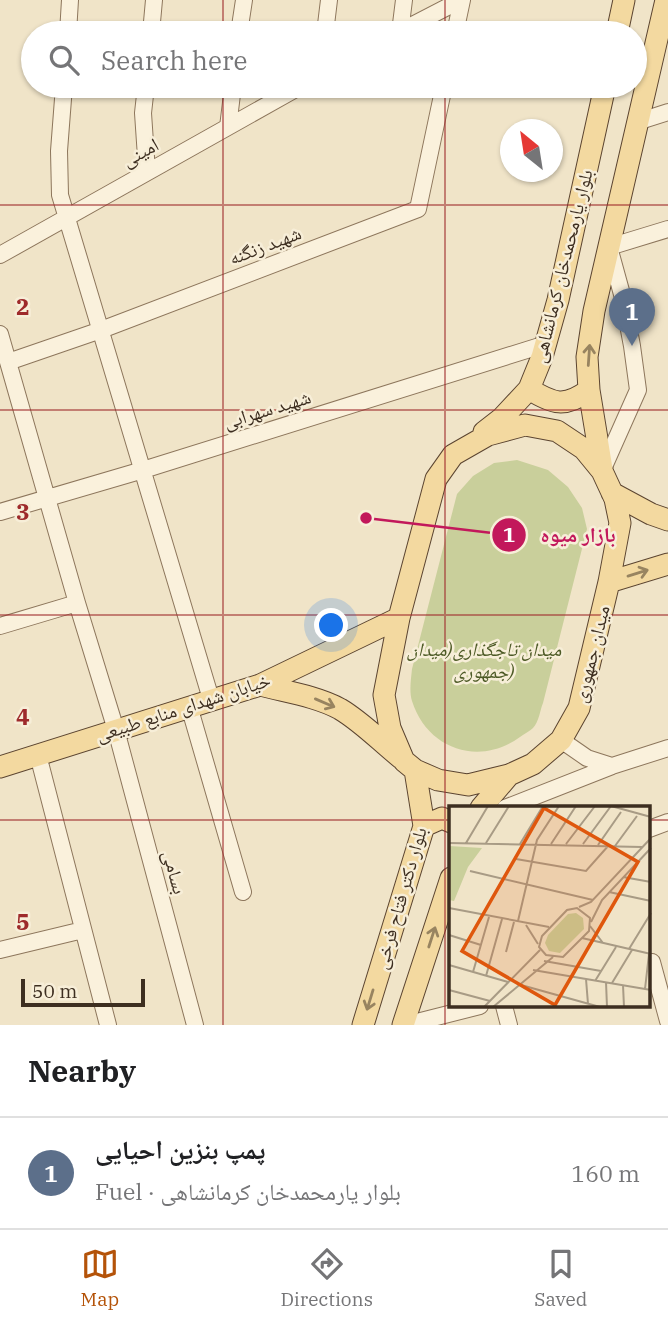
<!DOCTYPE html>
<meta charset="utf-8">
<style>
:root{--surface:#fff;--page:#f2f2f2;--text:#202124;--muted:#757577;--line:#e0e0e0;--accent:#b45309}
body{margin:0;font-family:"IBM Plex Serif","Noto Naskh Arabic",serif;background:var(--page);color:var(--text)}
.compass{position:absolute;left:500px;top:119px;width:63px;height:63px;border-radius:50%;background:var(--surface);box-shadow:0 2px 5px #0004;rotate:330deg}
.scale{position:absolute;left:21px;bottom:18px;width:124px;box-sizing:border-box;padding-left:7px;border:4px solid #3d2e20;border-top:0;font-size:19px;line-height:24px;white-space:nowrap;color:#3d2e20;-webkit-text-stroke:5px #f7eed8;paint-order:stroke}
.you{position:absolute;left:332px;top:626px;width:24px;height:24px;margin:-18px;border:5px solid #fff;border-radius:50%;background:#1a73e8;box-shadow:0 0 0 10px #1a73e833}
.badge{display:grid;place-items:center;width:46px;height:46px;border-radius:50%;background:var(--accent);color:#fff;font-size:23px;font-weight:700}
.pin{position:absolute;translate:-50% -58px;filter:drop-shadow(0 2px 4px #0008)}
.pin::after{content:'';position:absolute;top:37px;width:24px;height:21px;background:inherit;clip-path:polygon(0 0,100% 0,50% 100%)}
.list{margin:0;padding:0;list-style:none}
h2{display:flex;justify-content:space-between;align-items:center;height:91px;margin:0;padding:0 28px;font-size:30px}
h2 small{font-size:23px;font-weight:400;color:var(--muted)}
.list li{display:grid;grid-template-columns:46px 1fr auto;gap:21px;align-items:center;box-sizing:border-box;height:112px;padding:0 28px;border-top:2px solid var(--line)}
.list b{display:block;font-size:26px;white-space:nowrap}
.list p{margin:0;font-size:23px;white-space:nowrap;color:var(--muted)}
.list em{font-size:23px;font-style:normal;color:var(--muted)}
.icon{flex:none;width:38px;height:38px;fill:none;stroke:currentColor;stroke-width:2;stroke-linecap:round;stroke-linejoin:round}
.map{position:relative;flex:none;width:668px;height:1025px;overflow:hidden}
.search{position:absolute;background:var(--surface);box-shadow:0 2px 5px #0004;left:21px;right:21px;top:21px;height:77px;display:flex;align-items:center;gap:18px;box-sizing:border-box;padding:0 24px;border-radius:38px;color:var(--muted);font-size:26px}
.sheet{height:203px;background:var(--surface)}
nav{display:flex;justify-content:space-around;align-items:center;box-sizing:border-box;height:98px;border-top:2px solid var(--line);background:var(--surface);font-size:19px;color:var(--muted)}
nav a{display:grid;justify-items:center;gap:4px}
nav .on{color:var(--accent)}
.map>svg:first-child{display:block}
</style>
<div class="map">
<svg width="668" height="1025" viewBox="0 0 668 1025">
<rect width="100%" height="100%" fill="#f0e4c8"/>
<!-- green -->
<path fill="#c9cf9b" d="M517,460L548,470L568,487L582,508L587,529L543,703C540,710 539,722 533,728C530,731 524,734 520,737C479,767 427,749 412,701C409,692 411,679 412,669L457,494L473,476L494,463Z"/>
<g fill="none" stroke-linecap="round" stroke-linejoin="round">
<!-- minor casing -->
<g stroke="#8d765c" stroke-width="18">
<path id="minor" d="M400,32L404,0
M68,33L70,0
M151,33L154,0
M239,33L244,0
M325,33L329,0
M397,33L461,0
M455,33L462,0
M64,86L59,151L60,195L211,699
M146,86L143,113L147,172
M637,122L668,112
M228,127L233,86
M0,255L301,86
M0,334L77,603L116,730L195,1025
M8,362L101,330L418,209L444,86
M602,471L638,390L632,346L623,298L609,247L668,229
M0,512L143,470L546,344
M0,626L77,603
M189,706L243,892
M561,740L587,758L612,766
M38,755L108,1025
M505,808L612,766L668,748
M649,829L668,822
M0,950L83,930
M652,962L668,1021
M504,1006L509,1025
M405,1025L480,1006"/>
</g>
<!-- major casing -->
<g stroke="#5b4430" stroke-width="23">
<path id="major" d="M617,33L624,0
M529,389C553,404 565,408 589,390
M525,425L557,431L584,449L602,471L615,499L620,523L609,582L579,708L561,740L533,764L509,775L468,785L438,780L415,770L404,761L390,728L384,695L399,618L436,479L453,455L488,435Z
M484,432L502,418L529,389L542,357L558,300L605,86
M602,469L589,390L587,357L594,311L666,0
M612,493L651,514L668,520
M609,582L668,564
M260,685C286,692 316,696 340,709C362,722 381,742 401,758
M0,767L260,685L399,618
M481,808L509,775
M424,826L442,818L451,822
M363,1025L424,826L415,770
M403,1025L451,878"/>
</g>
<!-- minor -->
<use href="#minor" stroke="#faf1dc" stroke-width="16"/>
<!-- major -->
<use href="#major" stroke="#f3d9a0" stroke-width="21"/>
</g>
<!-- one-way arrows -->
<defs><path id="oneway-shaft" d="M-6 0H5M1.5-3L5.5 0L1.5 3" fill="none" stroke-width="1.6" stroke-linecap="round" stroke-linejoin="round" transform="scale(1.75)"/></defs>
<g stroke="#988460">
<use href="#oneway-shaft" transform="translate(589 355) rotate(-86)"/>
<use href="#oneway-shaft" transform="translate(638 573) rotate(-17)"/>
<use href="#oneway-shaft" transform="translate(325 703) rotate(23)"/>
<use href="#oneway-shaft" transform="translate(432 937) rotate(-72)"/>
<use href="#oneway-shaft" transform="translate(370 1000) rotate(107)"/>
</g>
<!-- grid -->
<path fill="none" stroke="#9e2a2b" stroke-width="2" stroke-opacity="0.55" d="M223,0V33M445,0V33M223,86V1025M445,86V1025M0,205H668M0,410H668M0,615H668M0,820H451M649,820H668"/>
<g text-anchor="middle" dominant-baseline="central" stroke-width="5" stroke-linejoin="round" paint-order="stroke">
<!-- street labels -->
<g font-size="19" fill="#3d2e20" stroke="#f7eed8">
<text transform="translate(140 152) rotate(-29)">امینی</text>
<text transform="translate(265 245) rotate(-21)">شهید زنگنه</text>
<text transform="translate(562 266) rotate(-76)">بلوار یارمحمدخان کرمانشاهی</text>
<text transform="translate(267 409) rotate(-17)">شهید سهرابی</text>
<text transform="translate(591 654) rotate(-76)">میدان جمهوری</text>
<text transform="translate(183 707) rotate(-18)">خیابان شهدای منابع طبیعی</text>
<text transform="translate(175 872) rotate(75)">بسامی</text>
<text transform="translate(400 898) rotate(-74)">بلوار دکتر فتاح فرخی</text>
</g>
<!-- park labels -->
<g font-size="19" font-style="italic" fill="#4d5a26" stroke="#f7eed8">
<text x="484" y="649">میدان تاجگذاری(میدان<tspan x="484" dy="22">جمهوری)</tspan></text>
</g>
</g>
<!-- overview -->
<g transform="translate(449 806)">
<rect width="201" height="201" fill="#f0e4c8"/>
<path d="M0,40L33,42L19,61L5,95L0,94ZM127,107L134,112L135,123L111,147L100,145L96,137L99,129L119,108Z" fill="#c9cf9b"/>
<path fill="none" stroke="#a89b85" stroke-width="2" d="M162,0L202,11M0,37L193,41M17,37L39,0M37,37L60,0M71,38L94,0M102,38L127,0M117,38L146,0M134,38L162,0M149,39L172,6M166,40L188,10M67,53L137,65L160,39M21,65L144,94M174,71L202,76M160,86L202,95M130,101L142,96L202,32M0,102L100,121M128,102L141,112L140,125L114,151L97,149L90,141L93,130L118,104ZM69,115L88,34L110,0M142,116L153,94L202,42M77,119L89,138M141,120L154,137M0,129L32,139M133,132L202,148M180,143L202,107M57,146L65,116M95,155L152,165M0,159L59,176M84,164L202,184M24,166L40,111M37,170L53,113M137,173L139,198M146,175L167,141M157,176L158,201M163,177L183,144M72,179L151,201M174,179L175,201M196,183L200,148M0,184L41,195M35,201L91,144M44,201L104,151"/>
<path fill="#df570d" fill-opacity="0.15" stroke="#df570d" stroke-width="3.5" d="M95,2L189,56L106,199L13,145Z"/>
<rect width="201" height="201" fill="none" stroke="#3d2e20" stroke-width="3.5"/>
</g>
<g font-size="23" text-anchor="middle" font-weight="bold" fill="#9e2a2b" stroke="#f7eed8" stroke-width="5" stroke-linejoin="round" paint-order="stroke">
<text x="23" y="315">2</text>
<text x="23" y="520">3</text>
<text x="23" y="725">4</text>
<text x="23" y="930">5</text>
</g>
<!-- callouts -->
<path fill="none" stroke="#c2185b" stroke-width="2.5" d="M366 518L509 535"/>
<g fill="#c2185b" stroke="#f7eed8" stroke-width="2.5">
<circle cx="366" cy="518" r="7"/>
<circle cx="509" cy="535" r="18"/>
</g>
<g font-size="21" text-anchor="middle" font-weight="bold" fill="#fff">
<text x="509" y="542">1</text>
</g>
<g font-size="21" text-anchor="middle" font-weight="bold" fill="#c2185b" stroke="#f7eed8" stroke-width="5" stroke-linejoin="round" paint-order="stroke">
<text x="578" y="542">بازار میوه</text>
</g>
</svg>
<svg class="compass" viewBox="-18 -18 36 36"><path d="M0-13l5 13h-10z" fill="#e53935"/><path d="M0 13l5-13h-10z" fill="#757577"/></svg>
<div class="scale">50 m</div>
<div class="you"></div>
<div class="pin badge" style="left:632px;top:346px;background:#5c6f8a">1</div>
<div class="search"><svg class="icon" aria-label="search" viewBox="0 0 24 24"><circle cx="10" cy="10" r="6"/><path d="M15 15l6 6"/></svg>Search here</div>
</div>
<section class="sheet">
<h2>Nearby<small></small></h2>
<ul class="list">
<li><span class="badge" style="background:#5c6f8a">1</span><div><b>پمپ بنزین احیایی</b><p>Fuel · بلوار یارمحمدخان کرمانشاهی</p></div><em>160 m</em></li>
</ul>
</section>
<nav>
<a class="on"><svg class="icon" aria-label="map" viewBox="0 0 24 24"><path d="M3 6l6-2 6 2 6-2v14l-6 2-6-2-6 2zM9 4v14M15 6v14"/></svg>Map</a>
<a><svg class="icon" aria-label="directions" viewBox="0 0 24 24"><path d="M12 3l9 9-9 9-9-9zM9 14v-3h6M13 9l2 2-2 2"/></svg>Directions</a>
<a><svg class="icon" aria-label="saved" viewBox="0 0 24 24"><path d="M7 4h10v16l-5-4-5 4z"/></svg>Saved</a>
</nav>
